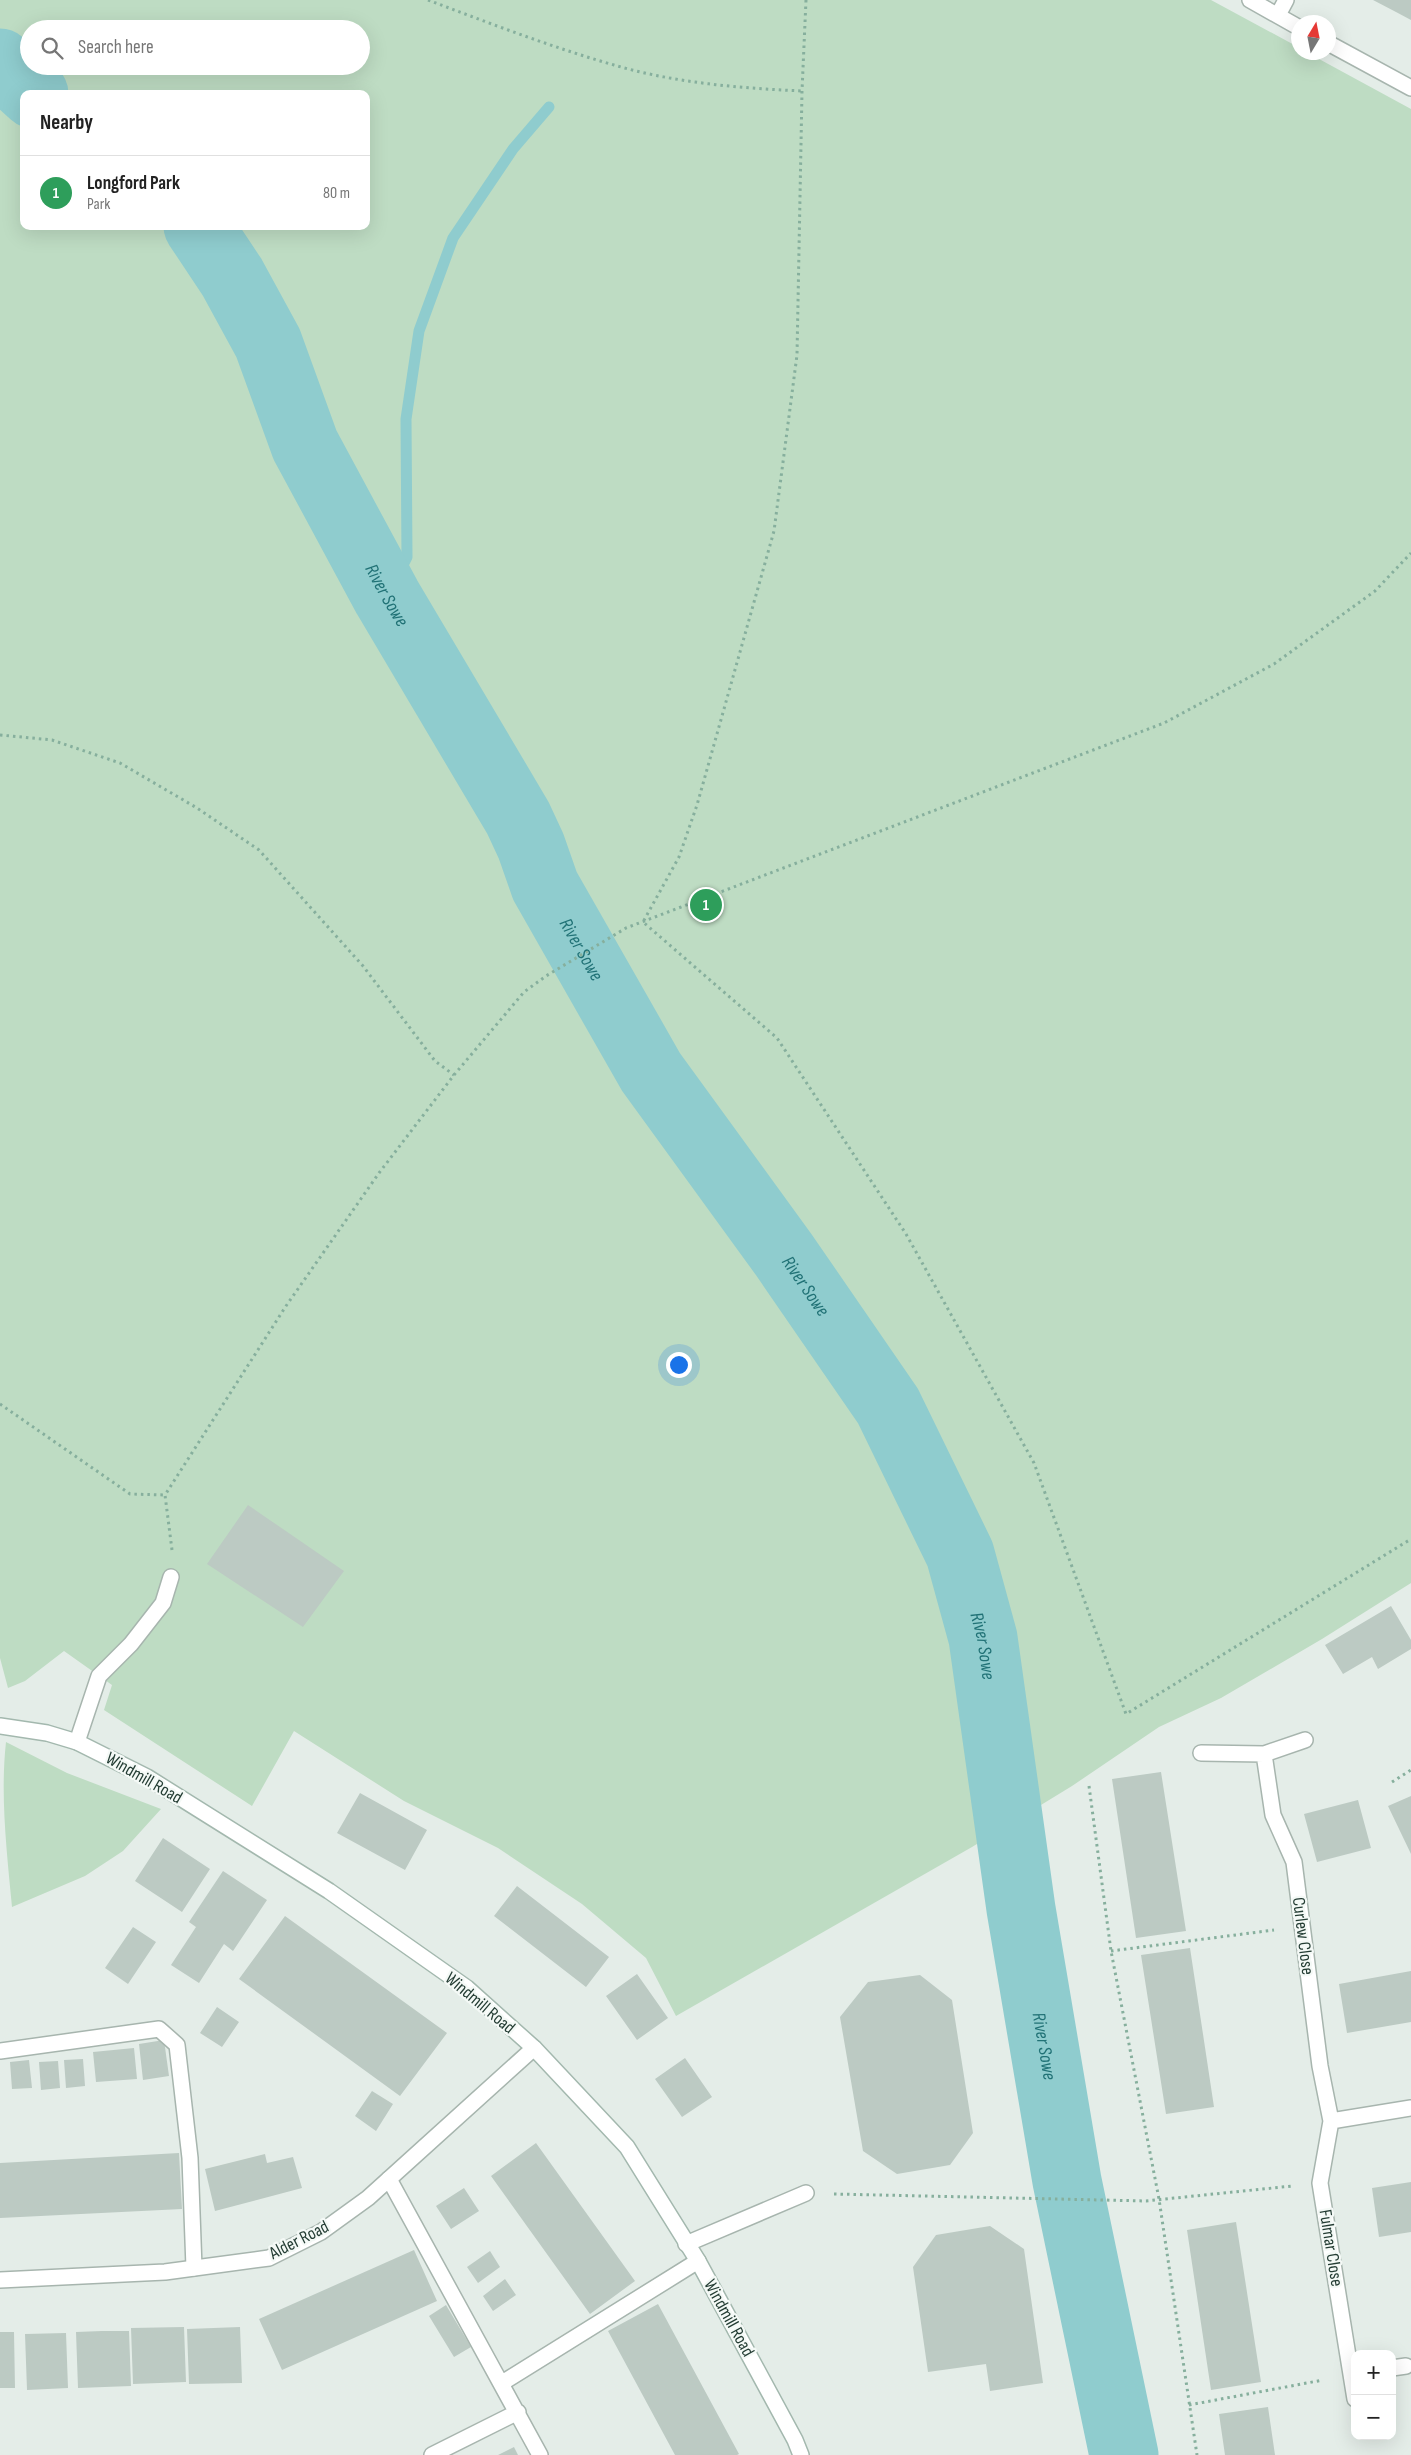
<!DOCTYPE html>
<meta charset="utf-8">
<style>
:root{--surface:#fff;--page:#f6f6f6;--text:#222;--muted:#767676;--line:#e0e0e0;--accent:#0b8043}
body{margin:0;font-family:"Sofia Sans Condensed",sans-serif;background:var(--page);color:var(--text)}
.controls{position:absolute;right:15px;bottom:15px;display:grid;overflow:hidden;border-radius:10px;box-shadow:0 5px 20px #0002}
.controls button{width:45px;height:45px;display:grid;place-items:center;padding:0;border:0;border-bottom:1px solid var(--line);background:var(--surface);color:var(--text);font:25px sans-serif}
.compass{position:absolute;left:1291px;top:15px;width:45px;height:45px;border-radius:50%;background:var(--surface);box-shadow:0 5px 20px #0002;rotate:10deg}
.you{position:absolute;left:678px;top:1364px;width:18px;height:18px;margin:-12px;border:4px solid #fff;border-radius:50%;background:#1a73e8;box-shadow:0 0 0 8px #1a73e833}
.badge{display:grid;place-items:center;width:32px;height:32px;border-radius:50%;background:var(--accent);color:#fff;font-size:16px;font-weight:700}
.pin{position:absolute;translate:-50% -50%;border:2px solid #fff;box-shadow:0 1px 5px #0006}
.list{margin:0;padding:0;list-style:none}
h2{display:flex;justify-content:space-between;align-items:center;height:65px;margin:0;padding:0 20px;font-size:21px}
h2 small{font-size:16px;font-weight:400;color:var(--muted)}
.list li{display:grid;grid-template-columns:32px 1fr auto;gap:15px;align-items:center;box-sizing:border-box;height:75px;padding:0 20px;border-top:1px solid var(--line)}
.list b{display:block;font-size:19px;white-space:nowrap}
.list p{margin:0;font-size:16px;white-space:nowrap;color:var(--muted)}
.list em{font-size:16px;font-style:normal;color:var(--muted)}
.icon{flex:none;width:28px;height:28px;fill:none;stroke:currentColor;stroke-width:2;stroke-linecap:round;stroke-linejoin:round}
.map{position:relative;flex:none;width:1411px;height:2455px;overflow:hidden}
.search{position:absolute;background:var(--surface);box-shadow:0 5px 20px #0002;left:20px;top:20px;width:350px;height:55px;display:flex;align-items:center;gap:12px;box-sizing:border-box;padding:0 18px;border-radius:28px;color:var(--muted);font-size:19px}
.panel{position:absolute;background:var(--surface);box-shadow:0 5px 20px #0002;left:20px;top:90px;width:350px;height:140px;border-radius:10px}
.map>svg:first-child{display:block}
</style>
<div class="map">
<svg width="1411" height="2455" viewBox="0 0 1411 2455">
<rect width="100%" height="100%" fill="#e4ede8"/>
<!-- green -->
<path fill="#bedcc3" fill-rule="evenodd" d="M0,0H1211L1298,47V52L1308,53L1411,109V1583L1322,1639L1221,1698L1159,1727L1072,1786L972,1847L676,2016L646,1958L582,1904L498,1848L404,1801L294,1731L252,1806L104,1710L112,1685L64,1651L25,1681L8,1688L0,1658ZM29,29H361V66H29ZM24,94H366V226H24Z
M6,1742L67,1773L161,1809L123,1851L85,1876L12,1907C7,1853 0,1796 6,1742Z"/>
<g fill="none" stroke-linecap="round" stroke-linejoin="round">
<!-- stream -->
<path stroke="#8fccce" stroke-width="11" d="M387,597L407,557L406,419L419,331L453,238L513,149L549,107"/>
<!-- river -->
<g stroke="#8fccce" stroke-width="69">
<path d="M0,63L34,94"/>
<path id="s1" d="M198,226L232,277L268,343L305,445L387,597L518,818L531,846L545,886L651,1072L784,1255L888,1406L960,1554L983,1638L1021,1909L1067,2181L1124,2455"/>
</g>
</g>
<!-- building -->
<path fill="#bccac3" d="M1373,0H1411V20L1396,12Z
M248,1505L344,1571L303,1627L207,1564Z
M1391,1606L1411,1640V1649L1378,1669L1372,1657L1343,1674L1325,1645Z
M1161,1772L1186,1931L1136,1938L1112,1779Z
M360,1793L427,1830L405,1870L337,1833Z
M1411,1796V1854L1388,1806Z
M1358,1800L1371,1848L1317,1862L1304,1814Z
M163,1838L210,1869L182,1912L135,1881Z
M223,1871L267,1900L233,1951L224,1944L199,1983L171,1965L196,1927L189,1922Z
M517,1886L609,1957L586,1987L494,1916Z
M285,1916L447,2033L400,2096L239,1979Z
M133,1927L156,1942L128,1984L105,1968Z
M1190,1948L1214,2107L1166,2114L1141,1955Z
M1411,1971V2022L1347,2033L1339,1984Z
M637,1974L668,2018L637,2040L606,1996Z
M920,1975L952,2000L973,2133L950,2165L897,2174L863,2151L840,2017L868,1982Z
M217,2007L239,2022L222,2047L200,2033Z
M164,2040L169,2076L143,2080L139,2044Z
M134,2048L137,2079L96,2082L93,2052Z
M685,2058L712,2097L682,2117L655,2079Z
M83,2059L85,2086L66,2088L64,2060Z
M29,2060L32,2088L12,2089L10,2062Z
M58,2061L60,2088L41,2090L39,2062Z
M372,2091L393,2104L376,2131L355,2116Z
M536,2143L635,2281L590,2314L491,2176Z
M179,2153L182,2209L0,2218V2163Z
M265,2154L267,2163L293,2157L302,2188L215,2211L205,2169Z
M1411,2182V2232L1379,2237L1372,2188Z
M464,2188L479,2211L451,2229L436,2206Z
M1236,2222L1261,2382L1211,2390L1187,2230Z
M990,2226L1024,2249L1043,2383L990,2391L986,2364L928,2372L913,2267L936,2235Z
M414,2250L437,2301L282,2370L259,2319Z
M490,2251L500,2267L478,2283L467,2267Z
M505,2279L516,2295L493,2311L483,2296Z
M658,2304L739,2454L737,2455H675L608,2331Z
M446,2305L471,2347L454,2357L429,2316Z
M184,2327L186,2382L133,2384L131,2328Z
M240,2327L242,2383L189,2384L187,2329Z
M102,2331H129L131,2386L78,2388L76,2332Z
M0,2332H14L15,2388H0Z
M66,2333L68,2388L27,2390L25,2334Z
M1268,2407L1275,2455H1225L1219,2414Z
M514,2447L518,2455H498Z"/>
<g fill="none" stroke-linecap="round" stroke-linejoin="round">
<!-- lane casing -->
<g stroke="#a7b5ae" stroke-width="18">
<path id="lane" d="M1278,15L1286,0
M77,1742L99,1676L131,1644L163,1603L171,1577
M0,2051L159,2029L177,2045L190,2158L194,2268
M389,2179L540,2455
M686,2244L806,2193
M502,2383L698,2261
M432,2455L518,2412"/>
</g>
<!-- street casing -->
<g stroke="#a7b5ae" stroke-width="18">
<path id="street" d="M1250,0L1298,27
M1328,43L1411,88
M1201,1753L1264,1754L1305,1740
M1264,1754L1273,1815L1294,1862L1320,2066L1331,2121L1320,2183L1355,2399
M1331,2121L1411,2108
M0,2280L165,2272L269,2258L321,2232L368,2198L534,2048
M1392,2368L1406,2366"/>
</g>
<!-- secondary casing -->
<g stroke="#a3b8ae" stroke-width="18">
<path id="secondary" d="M0,1726L47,1733L77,1742L147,1777L329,1891L467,1988L534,2048L627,2147L698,2261L795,2440L801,2455"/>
</g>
<!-- path -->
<path stroke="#86af9d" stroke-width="3" stroke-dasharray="2.5 4" stroke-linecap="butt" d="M428,0C489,23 551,47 614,65C675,83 739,88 802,91
M806,0L802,91L797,355L774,531L697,805L679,857L643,922L777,1038L906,1234L1034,1463L1126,1714L1411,1539
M0,735L52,740L120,763L197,808L259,850L363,966L435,1061L454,1075
M0,1404L130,1494L165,1495
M172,1550L165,1495L286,1306L379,1173L454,1075L524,992L546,976L626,928L1164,723L1274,664L1375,591L1411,553
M1392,1782L1411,1770
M1089,1786L1111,1951L1159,2199L1197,2455
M1111,1951L1274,1930
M834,2194L1146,2201L1292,2186
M1189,2405L1323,2380"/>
<!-- lane -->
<use href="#lane" stroke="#fff" stroke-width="15"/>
<!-- street -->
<use href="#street" stroke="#fff" stroke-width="15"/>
<!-- secondary -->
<use href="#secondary" stroke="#fff" stroke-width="15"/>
</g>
<g text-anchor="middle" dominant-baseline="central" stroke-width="4.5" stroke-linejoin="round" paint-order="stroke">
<!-- street labels -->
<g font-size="18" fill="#243d34" stroke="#f4f9f6">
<text transform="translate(144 1778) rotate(30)">Windmill Road</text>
<text transform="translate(1303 1936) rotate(83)">Curlew Close</text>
<text transform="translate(480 2003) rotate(40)">Windmill Road</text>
<text transform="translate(299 2240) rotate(-27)">Alder Road</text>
<text transform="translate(1331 2248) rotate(81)">Fulmar Close</text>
<text transform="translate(729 2318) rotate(61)">Windmill Road</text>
</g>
<!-- water labels -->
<g font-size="19" font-style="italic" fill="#217276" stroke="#f4f9f6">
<text stroke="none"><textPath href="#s1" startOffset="416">River Sowe</textPath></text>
<text stroke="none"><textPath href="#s1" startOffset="821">River Sowe</textPath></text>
<text stroke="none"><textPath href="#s1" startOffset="1226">River Sowe</textPath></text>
<text stroke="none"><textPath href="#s1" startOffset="1631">River Sowe</textPath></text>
<text stroke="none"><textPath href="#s1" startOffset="2036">River Sowe</textPath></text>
</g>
</g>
</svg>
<div class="controls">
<button>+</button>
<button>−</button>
</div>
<svg class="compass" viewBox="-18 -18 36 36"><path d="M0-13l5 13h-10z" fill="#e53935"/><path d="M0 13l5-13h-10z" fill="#767676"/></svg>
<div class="you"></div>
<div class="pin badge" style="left:706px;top:905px;background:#2e9e5b">1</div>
<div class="search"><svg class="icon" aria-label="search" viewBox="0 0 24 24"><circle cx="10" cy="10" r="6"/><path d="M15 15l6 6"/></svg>Search here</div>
<section class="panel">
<h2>Nearby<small></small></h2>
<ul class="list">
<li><span class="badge" style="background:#2e9e5b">1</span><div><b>Longford Park</b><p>Park</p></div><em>80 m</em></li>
</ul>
</section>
</div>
